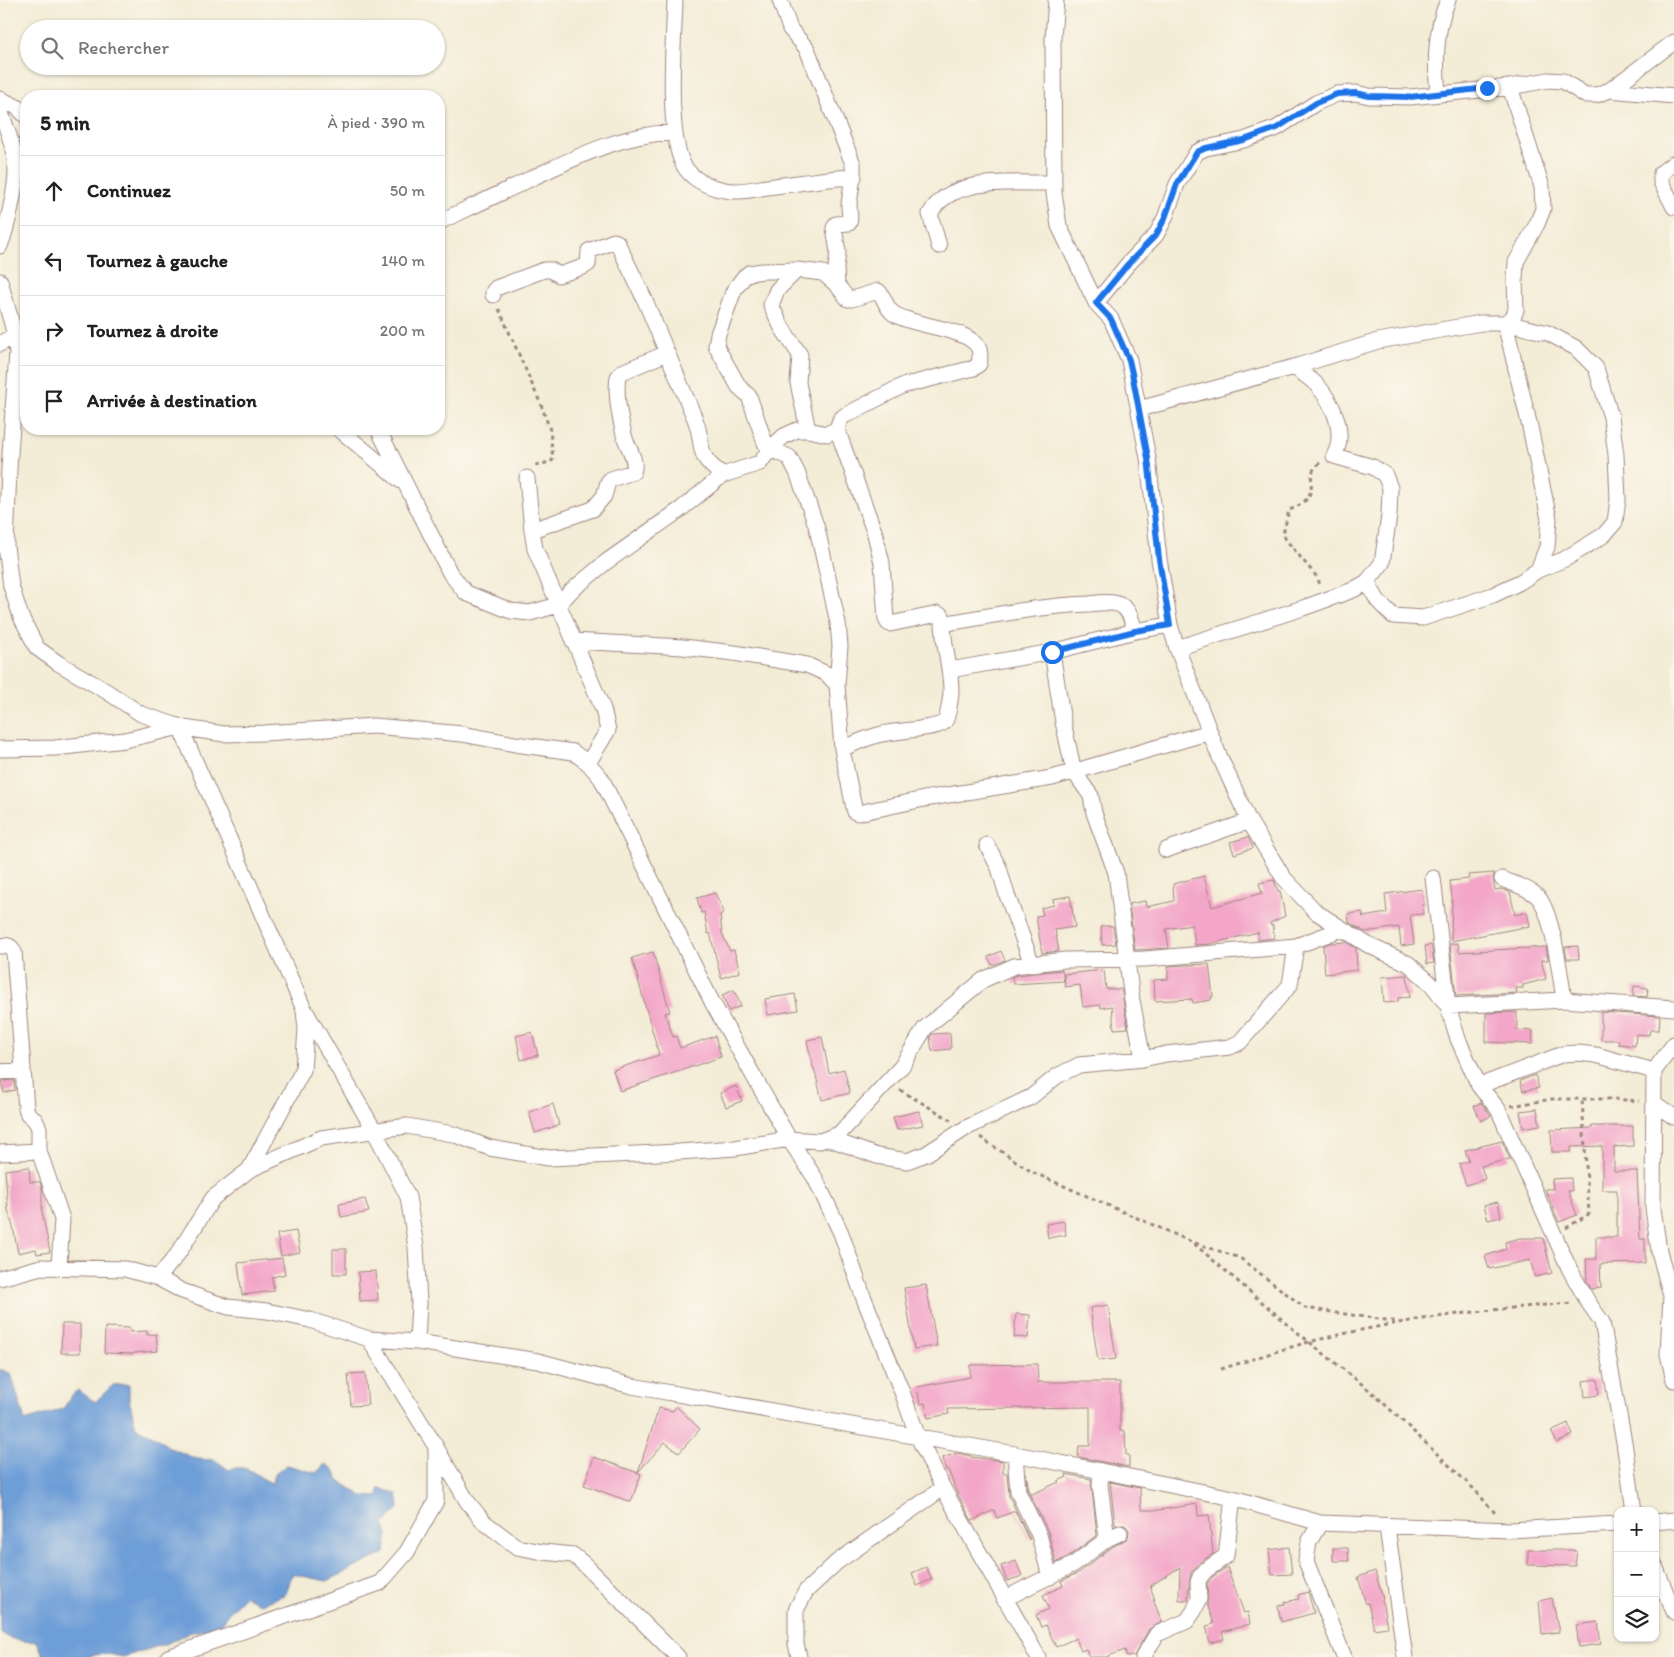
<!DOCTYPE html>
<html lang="fr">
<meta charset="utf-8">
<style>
:root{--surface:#fff;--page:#f2f2f2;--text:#222;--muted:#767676;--line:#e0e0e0}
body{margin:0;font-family:Itim,sans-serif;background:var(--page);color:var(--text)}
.controls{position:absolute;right:15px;bottom:15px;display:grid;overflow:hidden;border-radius:10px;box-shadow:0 1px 4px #0004}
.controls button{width:45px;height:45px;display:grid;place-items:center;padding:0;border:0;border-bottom:1px solid var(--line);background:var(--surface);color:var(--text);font:25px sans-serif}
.stop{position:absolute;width:15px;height:15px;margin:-11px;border:4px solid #1a73e8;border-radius:50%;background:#fff}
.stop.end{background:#1a73e8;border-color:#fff;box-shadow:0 1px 5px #0008}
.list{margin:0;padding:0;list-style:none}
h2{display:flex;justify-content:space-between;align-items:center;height:65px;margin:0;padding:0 20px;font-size:21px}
h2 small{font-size:16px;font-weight:400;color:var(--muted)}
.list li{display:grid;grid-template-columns:32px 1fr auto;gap:15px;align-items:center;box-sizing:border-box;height:70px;padding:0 20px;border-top:1px solid var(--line)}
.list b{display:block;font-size:19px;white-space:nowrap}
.list em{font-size:16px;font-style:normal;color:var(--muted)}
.icon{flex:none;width:28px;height:28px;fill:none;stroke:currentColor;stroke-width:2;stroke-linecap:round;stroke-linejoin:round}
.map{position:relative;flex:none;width:1674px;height:1657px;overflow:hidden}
.search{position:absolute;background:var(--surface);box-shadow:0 1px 4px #0004;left:20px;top:20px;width:425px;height:55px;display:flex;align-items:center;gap:12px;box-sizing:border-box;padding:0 18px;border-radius:28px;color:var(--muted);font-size:19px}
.panel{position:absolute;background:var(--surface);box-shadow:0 1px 4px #0004;left:20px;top:90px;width:425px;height:345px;border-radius:20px}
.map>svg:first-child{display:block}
</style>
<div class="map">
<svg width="1674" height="1657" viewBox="0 0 1674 1657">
<rect width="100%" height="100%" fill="#fbf7ec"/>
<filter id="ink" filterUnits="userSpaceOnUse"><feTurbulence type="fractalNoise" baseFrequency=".02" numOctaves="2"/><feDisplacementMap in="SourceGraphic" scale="10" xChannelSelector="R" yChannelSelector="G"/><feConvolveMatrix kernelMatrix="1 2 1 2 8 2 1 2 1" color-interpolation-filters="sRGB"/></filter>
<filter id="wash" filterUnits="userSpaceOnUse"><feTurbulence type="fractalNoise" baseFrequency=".0096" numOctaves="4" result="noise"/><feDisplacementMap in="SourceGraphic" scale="20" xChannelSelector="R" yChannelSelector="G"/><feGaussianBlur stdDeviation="1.12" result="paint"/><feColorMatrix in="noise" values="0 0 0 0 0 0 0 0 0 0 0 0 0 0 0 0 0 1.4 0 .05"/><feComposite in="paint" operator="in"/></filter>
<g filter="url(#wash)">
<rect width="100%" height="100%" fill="#f3ecd6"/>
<!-- water -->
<path fill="#6e9ed7" stroke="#5c5e81" d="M0,1369L11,1374L25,1421L63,1409L72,1395L78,1390L95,1402L113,1385L129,1384V1399L136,1428L157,1438L170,1448L197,1459L215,1460L229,1470C249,1462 255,1477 272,1483L275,1474L287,1465L316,1473L325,1464L333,1469L339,1481L362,1496L378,1497L379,1488L397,1494L399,1508L384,1525L388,1534L385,1553L327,1581L292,1574L286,1594L261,1604L245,1596L230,1611L218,1627L188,1633L168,1643L123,1657L109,1654L92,1655L90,1657H53L52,1656L38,1657L43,1655L37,1641C23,1642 12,1641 0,1632Z"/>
<g id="blocks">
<!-- building -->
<path fill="#f3a6c8" d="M1248,837L1253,848L1234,854L1230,842Z
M1494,873L1493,880L1495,890L1501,889L1510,892L1515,915L1527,912L1530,926L1451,941L1452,897L1450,881L1469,879L1468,875Z
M1204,876L1212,907L1262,893L1259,883L1274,880L1278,891H1280L1285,916L1270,923L1271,926L1273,925L1274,938L1258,940V932L1210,944L1195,945L1192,925L1166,929L1169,948L1135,950L1129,904L1145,901L1146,907L1174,901L1173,884Z
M1422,889L1424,905H1422L1423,914L1410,915L1414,944L1401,946L1399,927L1365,932L1349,922L1348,914L1362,912L1363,917L1387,913L1385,894Z
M715,893L724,912L720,915L722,933L730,951L734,950L740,972L721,978L710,933L708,934L704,912L701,913L697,898Z
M1070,896L1075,927L1055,930L1059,951L1042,953L1036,916L1043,915L1041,908L1054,905L1053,899Z
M1101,926H1113L1116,944L1102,945Z
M1346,942L1356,948L1357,970L1325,974L1323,946L1330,943Z
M1458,943L1459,952L1546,947L1548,960H1541L1546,979L1523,985V988H1516L1517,993L1456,996L1450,944Z
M1431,945L1434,963L1427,964L1425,946Z
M1578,946L1579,959H1567L1565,947Z
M1001,951L1005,960L992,965L988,957Z
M653,952L670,1012L665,1013L673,1037L676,1036L680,1048L715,1036L721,1057L620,1091L613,1070L659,1055L632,958Z
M1209,964L1213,997H1211V1000L1193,1003L1192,999L1155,1001L1154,980L1168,979V966Z
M1062,970L1064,981L1013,984L1012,977L1017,975Z
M1104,970L1106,989H1121L1128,1028L1114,1029L1112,1006L1101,1008L1100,1005L1083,1007L1080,985L1065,987L1064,974Z
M1407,975L1410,997L1398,998V1002L1384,1003L1382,977Z
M1634,986L1648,988L1647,997L1633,996Z
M734,990L741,1006L729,1011L722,995Z
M795,994L798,1010L768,1015L765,999Z
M1517,1012V1030L1533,1031L1532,1044L1486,1042V1013Z
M1601,1012L1660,1016L1659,1030H1650L1649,1035L1636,1034L1635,1046L1618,1044L1619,1040H1601Z
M532,1032L538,1055L521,1060L516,1036Z
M950,1033L951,1049L932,1051L930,1037L932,1034Z
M822,1037L829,1073L844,1069L850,1093L822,1100L814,1068H813L807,1040Z
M1535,1075L1539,1088L1523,1091L1520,1081Z
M14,1080L15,1090L4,1093L1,1081Z
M736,1086L742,1101L726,1107L720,1093Z
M1481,1103L1491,1116L1481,1121L1474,1106Z
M553,1104L559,1125L535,1133L529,1112Z
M1537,1109L1540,1125L1523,1128L1520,1111Z
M919,1111L923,1125L897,1130L893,1117Z
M1592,1126H1633V1146L1614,1147V1171H1637L1640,1239H1645V1263L1600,1264L1601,1288L1591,1289L1587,1281L1586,1259H1596V1237H1617V1190H1602V1146L1571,1147V1152H1552L1551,1130L1592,1128Z
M1502,1141L1510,1159L1481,1166L1485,1179L1466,1185L1459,1164L1469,1161L1465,1150Z
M29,1167L30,1182H40L42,1188V1212L50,1252L37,1254L36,1249L18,1253L13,1227L8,1210L5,1170Z
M1571,1178L1572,1191H1568L1577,1215L1559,1222L1545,1189H1553L1552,1179Z
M365,1199L369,1212L341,1217L339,1204Z
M1498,1202L1501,1217L1488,1220L1484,1205Z
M1064,1221L1066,1235L1048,1238L1046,1224Z
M296,1231L300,1252L281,1256L277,1234Z
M1520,1238H1543L1552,1273L1535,1277L1530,1260L1489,1269L1485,1256L1506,1249L1505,1242Z
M333,1249H346V1274H333Z
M282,1258L285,1274L272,1277L274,1291L242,1295L238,1263Z
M376,1271L378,1300L360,1301L358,1272Z
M926,1285L937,1346L914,1349L904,1288Z
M1108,1305L1116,1359L1098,1361L1090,1308Z
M1016,1314L1030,1315L1028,1338L1014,1337Z
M62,1324H80V1353H61Z
M105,1327L130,1328V1332L147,1331V1335L156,1334L158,1351L134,1353V1354L104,1353Z
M1037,1364L1038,1382H1120V1431H1125L1126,1455H1129V1467L1078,1457L1079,1446H1090V1407L948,1409L949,1414L928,1418L925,1403L920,1404L917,1387L970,1377V1365Z
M365,1373L368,1405L351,1406L348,1374Z
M1597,1379L1599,1395L1585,1397L1583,1381Z
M676,1406L700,1429L679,1453L665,1442L638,1472L659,1408L673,1411Z
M1568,1423L1573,1435L1557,1443L1551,1431Z
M957,1453L971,1456V1457L1003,1461V1473H1007L1009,1496L1030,1539L1029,1540L1015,1511L997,1518L994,1510L972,1521L955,1489L948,1469L946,1470L942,1458Z
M594,1457L641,1474L631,1502L584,1485Z
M1026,1473L1030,1495L1059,1482L1058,1481L1067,1477L1066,1474L1091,1479L1097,1535L1069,1556L1056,1563L1048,1531L1027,1489Z
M1110,1482L1140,1488L1141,1510H1159L1197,1504L1198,1516L1209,1515L1213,1554L1200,1562L1191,1573L1189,1582L1188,1600H1179L1180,1567L1150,1586L1155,1600L1153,1599L1162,1622L1149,1629L1134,1656L1127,1657L1125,1650L1106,1657H1089L1086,1649L1081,1651L1076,1638L1056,1647L1046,1625L1041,1627L1036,1615L1049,1609L1043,1595L1063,1586L1061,1581L1080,1572L1112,1547L1128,1538L1129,1530L1126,1526L1120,1524L1115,1525Z
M1289,1547L1292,1574L1272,1575L1269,1550Z
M1333,1548H1348L1349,1561H1333Z
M1528,1550H1574V1551H1577L1575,1566L1528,1565Z
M1016,1561L1022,1576L1007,1581L1001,1566Z
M926,1567L932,1579L917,1586L912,1573Z
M1227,1567L1244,1613L1248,1612L1250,1624L1222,1632L1224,1639L1210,1643L1206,1626L1214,1624L1207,1604L1208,1598L1207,1584L1212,1577Z
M1375,1571L1383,1599L1382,1600L1387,1627L1374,1629L1368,1603L1366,1604L1358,1577Z
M1308,1592L1314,1613L1281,1622L1278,1606L1285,1604V1602L1299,1599L1298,1595Z
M1552,1598L1559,1632L1542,1634L1539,1601Z
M1598,1622L1601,1644L1579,1647L1576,1625Z"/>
</g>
</g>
<g filter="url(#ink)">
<use href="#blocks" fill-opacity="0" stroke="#9e8680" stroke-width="1"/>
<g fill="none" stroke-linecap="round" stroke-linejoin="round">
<!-- minor casing -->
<g stroke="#9e8680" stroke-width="17">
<path id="minor" d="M675,0C674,38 665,140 686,169C695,181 711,188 725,190C738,193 754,189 767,187C796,184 825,178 854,177
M780,0L790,29L807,49L853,164C854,179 850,192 849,206C849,212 851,217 849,223L836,224L834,228L838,252L836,268L837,285
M1056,0L1053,38L1054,193L1059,226L1096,303
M1610,90L1674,96
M1438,94C1435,62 1435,30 1448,0
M0,99L17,107L26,116
M0,110C7,129 15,149 16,170C16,189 7,228 0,246
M1674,163L1661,173V182L1674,207
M439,222C471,207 504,192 536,176C583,154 621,135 674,132
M939,246L930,214C950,175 1015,184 1053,183
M797,270L777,290L771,305L782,328L800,355L798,383L808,430
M0,281L15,335L17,352L9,469L6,546L11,586L21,617L37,648L58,663L106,691L141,714L184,728L224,734L264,733L374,726L462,734L515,744L573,752L588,763L601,778L712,1002L789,1139L815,1178L841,1233L863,1296L902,1392L918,1437L943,1488L1038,1657
M493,295V292L496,288L544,270H551L559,275L583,267L588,264L589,251L614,241L617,242L644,298L695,419C706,447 693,454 723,475L760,463L770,449L784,436L797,430H808L827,434L837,429L840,420L844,416L902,386L974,368L979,364C980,360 980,353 979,349C970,327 911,327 893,313C885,307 885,297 878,291L852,299H848L837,285L823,273L797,270L763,271L749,273L744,277L734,290L718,334L716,346L739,387L749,396L765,443L770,449L789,457L797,472L817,528L838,623L840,646L837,685
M0,344L15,335
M1139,409L1294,367L1378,341L1481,323H1505L1513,317L1516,310L1515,279L1516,262L1537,224L1543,209L1542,187L1510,87
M339,429L401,481
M378,429L450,573L466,593L511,611L530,613L558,605L571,591L606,562L681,509L723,475
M837,429L875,534L882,563L886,619L888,623L890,624L938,614L942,616L943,622L947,623C994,615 1041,606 1089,604C1098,603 1111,601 1120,605C1130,609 1132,622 1135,631L1170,625
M527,478L532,530
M1367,582L1378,601L1393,616L1423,618L1493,595L1520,582L1538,570L1547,547L1549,519L1530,427L1505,323L1548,333L1576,348L1596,368L1611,417L1616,455L1618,499L1615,522L1604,535L1565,559L1538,570
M573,641L683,647L734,653L807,665L827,674L837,685L842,749L854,808L855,812L858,813L924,799L1052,778L1210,732
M1177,648L1303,608L1353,590L1367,582L1382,563L1389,516L1390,488L1385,475L1373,467L1334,456C1347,433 1333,402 1316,384C1310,378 1302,373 1294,367
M1052,652L1063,722L1074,772L1091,796L1094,813L1116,873L1132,1000L1143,1059
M950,670L1052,652L1135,631
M0,749L55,748L125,740L180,727L303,1007L374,1130L408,1197L416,1247L419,1303L417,1342
M842,749C855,743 868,737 882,734C895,731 910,731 924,728C930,727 941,726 945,721C948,717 951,696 951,691C951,667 943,646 943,622
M588,763L608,730L603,709L535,549L532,530L593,509L604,496L608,482L611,479L633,472C638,460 627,447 624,435C620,417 615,395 618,377L622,372L667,353
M987,845L999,868L1007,895L1032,964
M1166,850L1249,821
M1433,878L1448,1006L1564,1000L1674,1008
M1502,879C1514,884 1527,887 1537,896C1552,909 1561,979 1564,1000
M0,946C8,945 11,945 14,952L26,1108L28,1114L35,1120L39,1128V1151L62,1219L59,1267
M1674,1044L1654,1071L1653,1208L1659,1251L1671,1296L1668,1354L1674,1380
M0,1072L23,1070
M1479,1086L1563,1054L1578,1053L1596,1055L1654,1071
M1654,1103L1674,1117
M830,1139L877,1156L907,1161L926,1154L966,1128L1031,1097L1057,1076L1079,1065L1143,1059L1166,1054L1230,1047L1240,1042L1290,985L1296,946
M0,1153L39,1151
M249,1170L321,1138L407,1126L453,1134L490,1148L549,1158L679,1152L735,1148L789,1139L820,1141L839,1134L902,1066L925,1028L983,980L1014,966L1065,960L1145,959L1296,946L1342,929
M0,1278L41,1267L125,1269L158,1278L182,1291L228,1307L267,1311L310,1320L369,1339L417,1342L538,1361L632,1386L1015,1454L1101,1471L1233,1498L1320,1523L1510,1530L1618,1524
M158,1278L177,1255L213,1198L249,1170L303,1070L306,1029L304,1011
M437,1449L467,1501L484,1522L517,1547L543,1552L573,1555L584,1564L678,1657
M1015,1454L1018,1492L1039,1535L1050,1577
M1101,1471L1100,1485L1107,1539
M1634,1511L1624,1442L1602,1322L1588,1302L1569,1268L1498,1109L1479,1086L1458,1039L1448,1006L1429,982L1409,964L1368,945L1316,912L1283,877L1249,821L1218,753L1177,648L1170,625L1159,559L1148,458L1129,360L1111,319L1096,303L1128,264L1156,235L1165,218L1177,184L1197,152L1206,148L1244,140L1277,128L1316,103L1337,94L1356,93L1369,96L1410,97L1510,87L1548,80L1563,81L1585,95H1596L1610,90L1674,42
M1655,1522L1674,1520
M1320,1523L1309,1542L1306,1561L1344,1657
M1387,1527L1405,1657
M1655,1566L1674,1612
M1004,1599L1074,1564L1107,1539L1120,1533
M168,1657L380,1583L407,1552L436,1501V1447L369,1339
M799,1657L796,1644V1610L806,1591L837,1562L943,1488
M1143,1657L1157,1634L1187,1621L1194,1611L1199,1599L1198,1582L1200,1577L1206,1570L1226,1556L1233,1498"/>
</g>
<!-- path -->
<path stroke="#9e8680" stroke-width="3" stroke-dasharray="4 4" stroke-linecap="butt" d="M499,309L542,407L550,430L553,459L551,462L535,465
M1320,463C1300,476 1327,496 1289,510L1283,534L1286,540L1317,577L1321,587
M900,1090L951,1120
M1511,1106L1552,1099H1614L1639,1101
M980,1137L1032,1172L1192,1242L1292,1328L1374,1394L1475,1490L1496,1514
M1566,1228L1589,1214L1582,1099
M1195,1243L1240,1258L1305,1308L1399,1322
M1221,1369C1250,1360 1279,1350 1309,1342C1395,1320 1485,1309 1573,1303"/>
<!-- minor -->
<use href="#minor" stroke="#fff" stroke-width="15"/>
</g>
</g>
<g fill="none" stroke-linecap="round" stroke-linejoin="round" filter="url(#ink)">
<!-- route -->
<path stroke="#1a73e8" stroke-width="6" d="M1052,652L1135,631L1170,625L1159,559L1148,458L1133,378L1129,360L1111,319L1096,303L1128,264L1156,235L1165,218L1177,184L1197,152L1206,148L1244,140L1277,128L1316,103L1337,94L1356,93L1369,96L1410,97L1487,88"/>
</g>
</svg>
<div class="controls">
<button>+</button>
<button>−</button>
<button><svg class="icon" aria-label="layers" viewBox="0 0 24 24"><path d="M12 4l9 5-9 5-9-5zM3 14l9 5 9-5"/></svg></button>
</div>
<div class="stop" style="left:1052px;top:652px"></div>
<div class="stop end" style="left:1487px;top:88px"></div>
<div class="search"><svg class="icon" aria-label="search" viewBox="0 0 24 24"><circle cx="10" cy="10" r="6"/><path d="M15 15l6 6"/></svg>Rechercher</div>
<section class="panel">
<h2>5 min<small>À pied · 390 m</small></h2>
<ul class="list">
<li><svg class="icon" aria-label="ahead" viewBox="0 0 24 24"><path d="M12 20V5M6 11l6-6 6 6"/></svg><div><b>Continuez</b></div><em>50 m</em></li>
<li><svg class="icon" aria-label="left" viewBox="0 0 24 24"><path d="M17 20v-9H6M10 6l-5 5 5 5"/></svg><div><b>Tournez à gauche</b></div><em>140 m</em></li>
<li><svg class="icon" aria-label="right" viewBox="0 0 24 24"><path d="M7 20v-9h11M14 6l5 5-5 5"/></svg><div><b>Tournez à droite</b></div><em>200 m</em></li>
<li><svg class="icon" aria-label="arrive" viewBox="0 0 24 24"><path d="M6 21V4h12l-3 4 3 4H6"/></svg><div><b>Arrivée à destination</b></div></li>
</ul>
</section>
</div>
